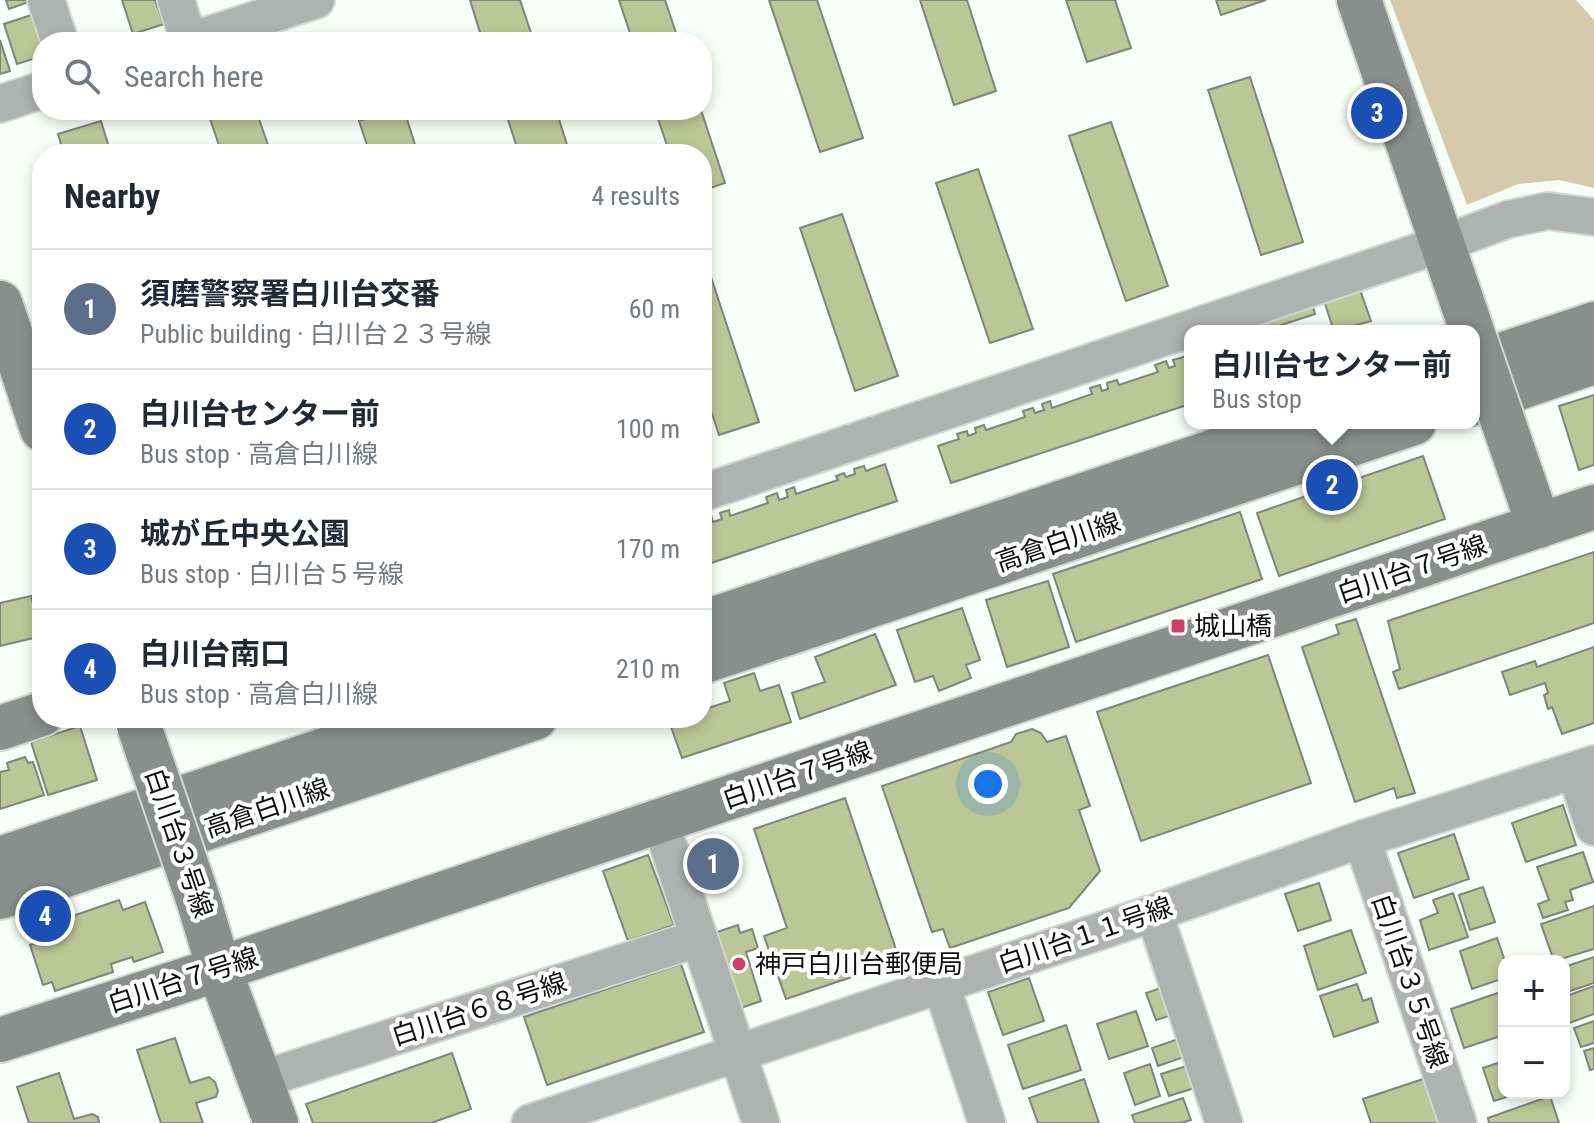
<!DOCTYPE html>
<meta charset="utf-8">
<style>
:root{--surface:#fff;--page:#f2f2f3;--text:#1f2937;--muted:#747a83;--line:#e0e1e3;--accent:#ce3f67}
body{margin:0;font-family:"Roboto Condensed","Noto Sans JP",sans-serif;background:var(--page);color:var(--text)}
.controls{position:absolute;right:24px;bottom:24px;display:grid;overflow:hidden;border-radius:16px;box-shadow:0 4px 12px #0003}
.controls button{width:72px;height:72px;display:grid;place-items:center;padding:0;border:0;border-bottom:2px solid var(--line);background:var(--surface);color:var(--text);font:40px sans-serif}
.you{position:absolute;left:988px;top:784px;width:28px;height:28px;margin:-20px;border:6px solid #fff;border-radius:50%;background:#1a73e8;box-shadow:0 0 0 12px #1a73e833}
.badge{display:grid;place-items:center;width:52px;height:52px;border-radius:50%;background:var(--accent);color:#fff;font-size:26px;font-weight:700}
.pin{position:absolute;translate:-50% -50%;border:4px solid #fff;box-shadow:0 2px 8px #0006}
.popup{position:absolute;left:1184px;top:325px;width:296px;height:104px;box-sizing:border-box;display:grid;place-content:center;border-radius:16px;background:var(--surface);filter:drop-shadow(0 2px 6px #0005);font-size:26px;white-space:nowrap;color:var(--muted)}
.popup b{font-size:30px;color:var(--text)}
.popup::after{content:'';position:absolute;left:50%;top:100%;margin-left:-16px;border:16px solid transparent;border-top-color:var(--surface)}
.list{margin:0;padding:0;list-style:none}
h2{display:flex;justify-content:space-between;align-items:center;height:104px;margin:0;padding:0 32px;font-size:34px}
h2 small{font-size:26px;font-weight:400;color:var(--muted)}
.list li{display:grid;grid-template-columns:52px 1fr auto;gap:24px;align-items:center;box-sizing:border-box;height:120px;padding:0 32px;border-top:2px solid var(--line)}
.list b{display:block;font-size:30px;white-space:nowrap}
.list p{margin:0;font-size:26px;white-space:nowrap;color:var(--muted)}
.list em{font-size:26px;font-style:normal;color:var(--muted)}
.icon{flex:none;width:44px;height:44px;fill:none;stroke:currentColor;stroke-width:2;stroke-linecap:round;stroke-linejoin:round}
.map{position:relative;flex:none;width:1594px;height:1123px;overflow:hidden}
.search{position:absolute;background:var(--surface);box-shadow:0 4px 12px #0003;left:32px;top:32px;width:680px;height:88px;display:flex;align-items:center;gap:20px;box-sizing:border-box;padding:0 28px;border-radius:32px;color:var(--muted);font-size:30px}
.panel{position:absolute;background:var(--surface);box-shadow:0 4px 12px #0003;left:32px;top:144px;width:680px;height:584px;border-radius:32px}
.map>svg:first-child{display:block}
</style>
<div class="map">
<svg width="1594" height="1123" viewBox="0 0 1594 1123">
<rect width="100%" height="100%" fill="#f7fdf7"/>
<!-- green -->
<path fill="#d5caac" d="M1390,0H1576L1594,20V188L1559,180L1518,184L1467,205Z"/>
<!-- building -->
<path fill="#bcc696" stroke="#82837d" stroke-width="2" d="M6,0H34L9,9Z
M122,0H155L164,24L133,34Z
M470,0H520L534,42H483Z
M619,0H665L679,42H633Z
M769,0H817L863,138L820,152Z
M920,0H967L996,91L954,105Z
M1066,0H1115L1131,48L1087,62Z
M1216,0H1266L1221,15Z
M40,12L42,56L17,64L4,24Z
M0,40L10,71L0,74Z
M1250,77L1303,242L1261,255L1208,90Z
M207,110H256L271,154H222Z
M394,110H404L418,154H370L359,121Z
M505,110H556L570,154H519Z
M655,110H701L725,183L702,191V154H670Z
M101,121L111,154H64L58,134Z
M1111,122L1168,286L1126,301L1069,136Z
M978,169L1033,329L990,343L936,183Z
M842,214L898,376L855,391L800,228Z
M706,262L759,422L719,435L702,383V263Z
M1358,284L1371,321L1334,331L1322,295Z
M1313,306L1315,314L1263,331H1255L1253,325Z
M1187,356L1190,361V404L951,483L938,446L959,439L957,434L967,431L968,436L976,433L975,428L984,425L986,430L1025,417L1023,411L1033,408L1035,413L1044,410L1042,404L1050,401L1052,408L1092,394L1090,388L1100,385L1102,391L1108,389L1107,383L1117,380L1119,385L1158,372L1155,365L1166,361L1169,368L1175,366L1173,360Z
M1594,395V465L1579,470L1559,406Z
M1423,456L1445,519L1279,576L1257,513Z
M885,464L897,501L702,566V526L705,525L702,517L711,515L713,522L722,519L720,513L729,510L730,516L768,503L766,497L777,493L779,500L788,497L786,490L794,487L796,494L838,480L836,476L844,473L846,477L855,474L854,469L864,466L866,471Z
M1240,512L1262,579L1076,642L1053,574Z
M1594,552V623L1399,689L1393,672L1400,669L1388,621Z
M1048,581L1069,647L1007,667L986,600Z
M31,596L42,636L0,646V603Z
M962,608L980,660L966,665L971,678L939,691L933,676L915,682L897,630Z
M1356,619L1415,793L1397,798L1394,788L1355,802L1302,647L1339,634L1336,625Z
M875,634L896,685L800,719L792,693L825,682L815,657Z
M1594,647V723L1562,734L1552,707L1548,709L1544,695L1548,693L1545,683L1510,695L1502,672L1535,661L1537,667Z
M1268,655L1311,783L1141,841L1097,712Z
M754,673L760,691L779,685L791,722L682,758L669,721L679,718H702V710L730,701L724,683Z
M80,726L97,780L48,795L31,742Z
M1032,729L1041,733L1047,742L1066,736L1090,806L1079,810L1100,871L1069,908L950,948L943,929L932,932L882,786L1011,742L1016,734Z
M25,757L28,763L33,762L44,795L0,809V772L9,770L7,763Z
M845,798L900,961L786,999L764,936L787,928L754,829Z
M1563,805L1576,845L1526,862L1512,823Z
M1454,834L1469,879L1414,898L1398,853Z
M727,843L737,873L700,885L690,855Z
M1583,852L1593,882L1570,890L1573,900L1565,902L1568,910L1543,918L1538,904L1549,900L1537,867Z
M648,855L674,925L628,941L603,871Z
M1319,883L1331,920L1298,931L1285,894Z
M1483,887L1495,922L1470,930L1459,895Z
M1453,893L1468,937L1429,950L1420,920L1438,913L1433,900Z
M119,900L123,910L145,902L163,952L134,962L132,957L111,964L113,972L55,991L52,982L43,985L30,945L39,942L35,929Z
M1594,906V949L1554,961L1541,924Z
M738,925L740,933L752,929L758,948L746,952L761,1001L738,1009L714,933Z
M1351,930L1366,973L1318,990L1304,946Z
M1497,938L1505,961L1504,978L1472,989L1460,951Z
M1594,957V983L1564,993V967Z
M681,964L704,1032L547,1085L524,1017Z
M1029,978L1044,1021L1003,1035L988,992Z
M1357,984L1363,1001L1371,998L1378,1022L1334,1037L1320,996Z
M1169,985L1179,1013L1156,1020L1146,993Z
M1594,986V1014L1566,1024L1564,997Z
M1504,991V1035L1464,1048L1451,1009Z
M1136,1011L1148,1046L1109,1059L1097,1024Z
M1594,1021V1043L1581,1047L1574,1028Z
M1066,1025L1081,1070L1023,1089L1008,1045Z
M1184,1037L1190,1055L1158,1066L1152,1048Z
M175,1038L190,1083L209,1077L215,1082L218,1091L216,1097L196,1103L203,1123H161L137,1050Z
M1594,1048V1069L1590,1070L1584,1051Z
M452,1053L471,1109L431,1123H313L306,1104Z
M1504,1061V1093H1519L1494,1101L1483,1068Z
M1150,1064L1160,1096L1135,1105L1124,1073Z
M1193,1064L1201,1086L1169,1096L1161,1074Z
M59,1073L74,1119L92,1114L98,1117L99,1123H29L17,1087Z
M1429,1077L1445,1123H1371L1363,1099Z
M1084,1079L1099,1123H1038L1029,1098Z
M1550,1096L1559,1123H1489L1488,1118Z
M1183,1098L1191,1120L1181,1123H1135L1132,1115Z"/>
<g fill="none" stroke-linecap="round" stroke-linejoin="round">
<!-- street casing -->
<g stroke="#d2d7d2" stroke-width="40">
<path id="street" d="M46,0L60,42
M176,0L189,41
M187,42L316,0
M0,104L42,90
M702,493L1442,244L1509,219L1548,211L1594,217
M1575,770L1594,827
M660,821L761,1123
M1362,839L1458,1123
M1154,913L1224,1123
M941,984L987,1123
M260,1080L699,938
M530,1123L1154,913L1362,839L1594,764"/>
</g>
<!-- secondary casing -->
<g stroke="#d2d7d2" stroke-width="48">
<path id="secondary" d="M1359,0L1472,331
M0,303L42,429
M1474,364L1594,324
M1474,403L1594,362
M1508,436L1539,526
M702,623L1299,423
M702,662L1414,423
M0,728L42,714
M0,859L420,718
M0,897L535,718
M199,902L219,969L276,1123
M0,1040L219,969L1594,507"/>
</g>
<!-- street -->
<use href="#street" stroke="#afb2b1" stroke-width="36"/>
<!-- secondary -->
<use href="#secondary" stroke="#8a8f8d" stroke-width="44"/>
<!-- secondary-bridge casing -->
<g stroke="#d2d7d2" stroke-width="48" stroke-linecap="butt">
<path id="secondary-bridge" d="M1474,337L1508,436
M139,726L199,902"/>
</g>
<!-- secondary-bridge -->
<use href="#secondary-bridge" stroke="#8a8f8d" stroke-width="44"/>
</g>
<!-- markers -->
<g fill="#ce3f67" stroke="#fff" stroke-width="3">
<rect x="1170" y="618" width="16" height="16" rx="4"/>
<circle cx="739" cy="964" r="8"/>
</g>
<g text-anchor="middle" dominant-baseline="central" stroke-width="8" stroke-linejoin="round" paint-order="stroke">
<!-- street labels -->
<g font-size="26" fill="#0e0f0e" stroke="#fff">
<text transform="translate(1058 542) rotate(-19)">高倉白川線</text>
<text transform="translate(1412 569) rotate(-19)">白川台７号線</text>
<text transform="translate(797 775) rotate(-19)">白川台７号線</text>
<text transform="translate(267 808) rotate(-19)">高倉白川線</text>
<text transform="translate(179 843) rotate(71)">白川台３号線</text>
<text transform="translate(1085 935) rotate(-19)">白川台１１号線</text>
<text transform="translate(183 980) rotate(-18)">白川台７号線</text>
<text transform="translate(1410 981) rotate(71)">白川台３５号線</text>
<text transform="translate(479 1009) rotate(-18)">白川台６８号線</text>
</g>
<!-- poi labels -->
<g font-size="26" fill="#0e0f0e" stroke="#fff" text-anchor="start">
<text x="1194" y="626">城山橋</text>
<text x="755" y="964">神戸白川台郵便局</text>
</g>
</g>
</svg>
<div class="controls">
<button>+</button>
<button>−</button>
</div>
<div class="you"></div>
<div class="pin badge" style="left:713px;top:864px;background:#5c6f8a">1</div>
<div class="pin badge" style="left:1332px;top:485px;background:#1a4fb4">2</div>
<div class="popup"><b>白川台センター前</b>Bus stop</div>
<div class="pin badge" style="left:1377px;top:113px;background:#1a4fb4">3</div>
<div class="pin badge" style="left:45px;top:916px;background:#1a4fb4">4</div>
<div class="search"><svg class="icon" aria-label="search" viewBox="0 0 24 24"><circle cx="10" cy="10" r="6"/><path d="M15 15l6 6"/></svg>Search here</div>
<section class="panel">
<h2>Nearby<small>4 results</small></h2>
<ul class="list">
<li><span class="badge" style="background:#5c6f8a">1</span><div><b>須磨警察署白川台交番</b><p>Public building · 白川台２３号線</p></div><em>60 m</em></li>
<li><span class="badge" style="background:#1a4fb4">2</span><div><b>白川台センター前</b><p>Bus stop · 高倉白川線</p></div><em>100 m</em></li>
<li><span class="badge" style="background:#1a4fb4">3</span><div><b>城が丘中央公園</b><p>Bus stop · 白川台５号線</p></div><em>170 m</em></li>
<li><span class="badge" style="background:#1a4fb4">4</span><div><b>白川台南口</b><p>Bus stop · 高倉白川線</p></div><em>210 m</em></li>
</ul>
</section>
</div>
